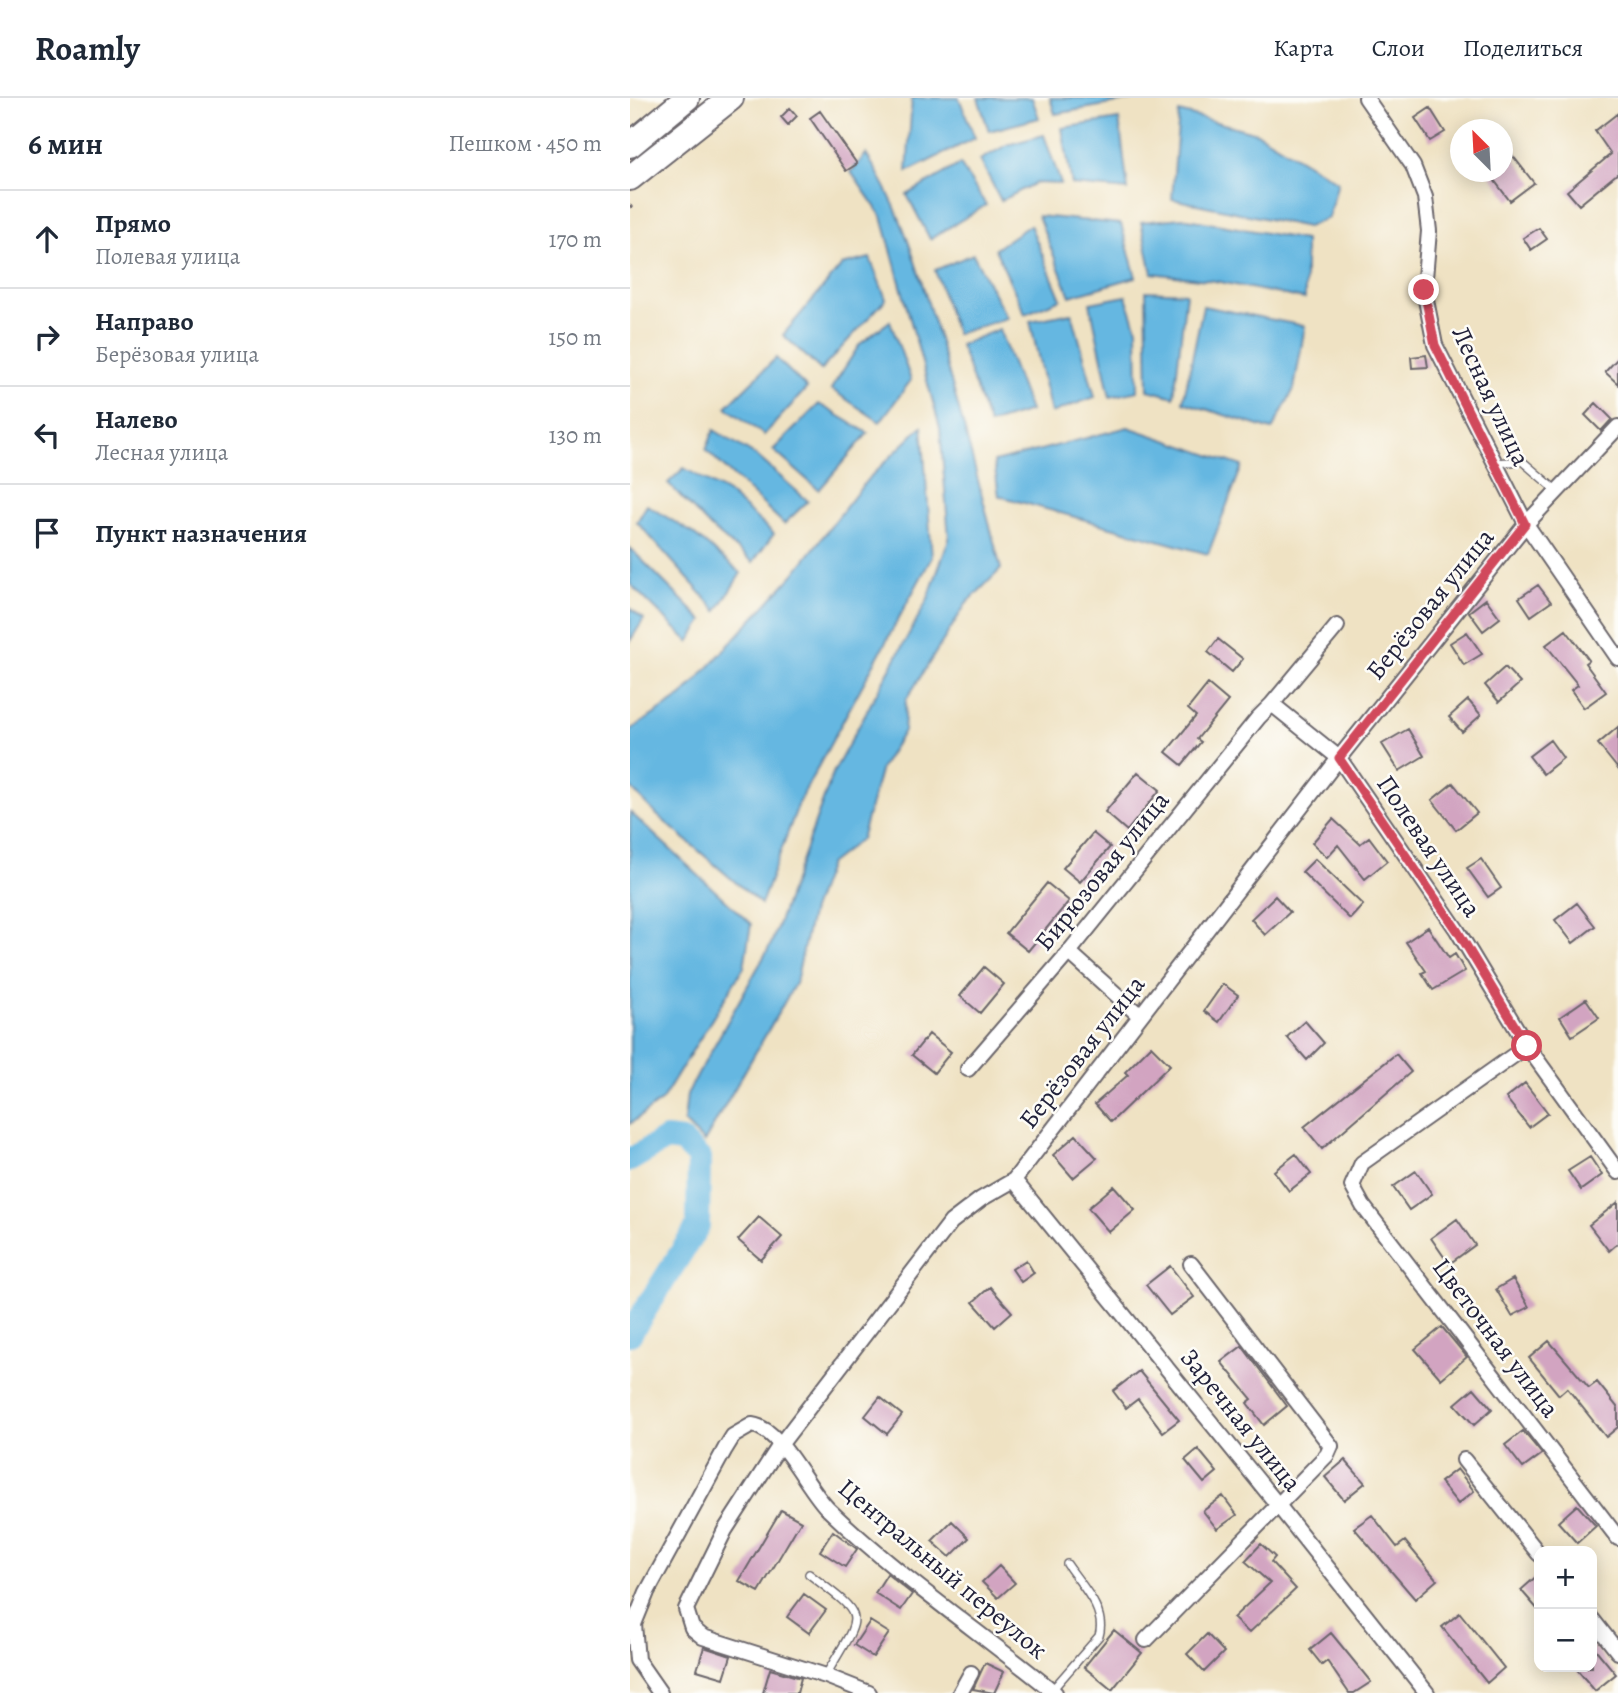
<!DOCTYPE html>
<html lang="ru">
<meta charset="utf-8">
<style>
:root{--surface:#fff;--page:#f6f6f7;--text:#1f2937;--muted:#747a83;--line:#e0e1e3}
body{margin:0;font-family:Alegreya,serif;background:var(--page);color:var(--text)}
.controls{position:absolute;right:21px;bottom:21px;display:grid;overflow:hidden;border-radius:14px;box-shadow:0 4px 18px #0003}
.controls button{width:63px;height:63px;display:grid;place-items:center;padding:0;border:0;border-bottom:2px solid var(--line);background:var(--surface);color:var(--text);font:35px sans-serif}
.compass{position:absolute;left:820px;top:21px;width:63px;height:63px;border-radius:50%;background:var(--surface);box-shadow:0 4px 18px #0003;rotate:336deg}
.stop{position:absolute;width:21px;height:21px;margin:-16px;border:5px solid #d1495b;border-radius:50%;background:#fff}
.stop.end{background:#d1495b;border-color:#fff;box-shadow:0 2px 7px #0008}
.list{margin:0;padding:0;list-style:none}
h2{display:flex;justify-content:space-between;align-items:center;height:91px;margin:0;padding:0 28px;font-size:30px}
h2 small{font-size:23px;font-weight:400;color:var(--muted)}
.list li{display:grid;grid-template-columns:46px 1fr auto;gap:21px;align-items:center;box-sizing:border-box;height:98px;padding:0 28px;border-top:2px solid var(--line)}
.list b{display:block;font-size:26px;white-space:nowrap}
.list p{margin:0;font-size:23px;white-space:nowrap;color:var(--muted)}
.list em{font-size:23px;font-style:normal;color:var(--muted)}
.icon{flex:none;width:38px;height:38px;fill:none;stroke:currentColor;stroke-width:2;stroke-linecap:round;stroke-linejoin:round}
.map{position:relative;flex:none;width:988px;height:1595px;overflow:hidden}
header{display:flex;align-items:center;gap:42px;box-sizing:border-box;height:98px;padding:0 35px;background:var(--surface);border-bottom:2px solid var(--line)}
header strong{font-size:33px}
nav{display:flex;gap:38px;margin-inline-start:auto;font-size:24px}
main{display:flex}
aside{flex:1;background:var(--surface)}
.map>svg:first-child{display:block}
</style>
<header>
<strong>Roamly</strong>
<nav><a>Карта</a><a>Слои</a><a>Поделиться</a></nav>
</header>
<main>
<aside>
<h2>6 мин<small>Пешком · 450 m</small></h2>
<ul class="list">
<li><svg class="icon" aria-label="ahead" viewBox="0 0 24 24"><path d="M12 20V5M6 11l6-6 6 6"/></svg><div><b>Прямо</b><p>Полевая улица</p></div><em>170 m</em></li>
<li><svg class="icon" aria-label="right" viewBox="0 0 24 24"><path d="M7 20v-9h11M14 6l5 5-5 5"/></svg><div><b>Направо</b><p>Берёзовая улица</p></div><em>150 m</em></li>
<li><svg class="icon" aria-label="left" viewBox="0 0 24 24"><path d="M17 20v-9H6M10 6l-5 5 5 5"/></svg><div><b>Налево</b><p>Лесная улица</p></div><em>130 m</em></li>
<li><svg class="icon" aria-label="arrive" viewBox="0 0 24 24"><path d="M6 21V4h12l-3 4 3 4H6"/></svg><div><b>Пункт назначения</b></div></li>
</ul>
</aside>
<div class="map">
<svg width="988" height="1595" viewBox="0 0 988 1595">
<rect width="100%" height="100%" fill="#fdfcf7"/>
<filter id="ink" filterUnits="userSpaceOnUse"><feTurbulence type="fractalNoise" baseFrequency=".0143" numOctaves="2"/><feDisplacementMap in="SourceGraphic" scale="14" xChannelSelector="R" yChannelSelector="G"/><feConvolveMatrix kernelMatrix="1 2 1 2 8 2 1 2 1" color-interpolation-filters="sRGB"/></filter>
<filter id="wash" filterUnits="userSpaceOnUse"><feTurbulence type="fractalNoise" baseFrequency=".00686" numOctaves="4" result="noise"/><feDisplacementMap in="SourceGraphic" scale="28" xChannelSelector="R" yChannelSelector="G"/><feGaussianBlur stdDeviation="1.57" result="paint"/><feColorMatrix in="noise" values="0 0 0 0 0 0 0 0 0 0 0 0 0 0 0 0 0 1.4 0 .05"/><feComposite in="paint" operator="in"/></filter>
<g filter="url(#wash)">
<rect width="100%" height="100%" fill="#efe2c3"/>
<!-- water -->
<path fill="#65b7e1" stroke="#446c8e" stroke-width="2" d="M282,0H329L345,40L277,74Z
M348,0H402L409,20L359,33Z
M420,0H515L425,16Z
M549,14L627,35L708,84L698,120L677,129L542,101Z
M489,21L498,92L442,87L432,30Z
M414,37L431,86L405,85L371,103L350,62L377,47Z
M236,56C269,105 285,162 302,218C328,302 349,386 371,471L336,506L276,602L274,633L251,670L231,741L199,766L182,812L166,884L74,1044L54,1024L57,996L141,846L203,675L297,503L319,441L310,330L252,119L221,74Z
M330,66L356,107L300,141L277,97Z
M408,118L491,126L506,179L440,198Z
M552,120L675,142V201L585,183L522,175L511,124Z
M400,127L431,201L395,216L365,151Z
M343,156L377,220L326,236L305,172Z
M240,160L256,201L191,272L153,237L212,167Z
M516,193L556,195L544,299L518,292Z
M496,198L507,231L508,293L480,299L460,205Z
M573,208L675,228L664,291L642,332L553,304Z
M442,215L465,299L421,315L400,223Z
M260,223L281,282L250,324L201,291L230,246Z
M369,231L400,313L359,326L330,247Z
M146,260L177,290L134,337L96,309Z
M189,306L238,335L189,392L143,352Z
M292,328L302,459L170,702L131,806L27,717L0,689V632L52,598L163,477L237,382Z
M498,329L612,368L578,456L369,398L364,364Z
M84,332L128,359L178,403L154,426L76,352Z
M54,370L98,395L144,436L123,464L81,430L38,385Z
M17,407L61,434L111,475L87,513L7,424Z
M0,450L73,523L59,544L0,486Z
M0,510L14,521L0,543Z
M0,714L121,826L114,869L32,1002L0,1026Z"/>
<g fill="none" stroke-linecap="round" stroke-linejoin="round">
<!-- river -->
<path stroke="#65b7e1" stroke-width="24" d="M0,1062L36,1041L52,1043L69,1060L68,1128L0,1236"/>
</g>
<g id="blocks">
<!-- building -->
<path fill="#d2a4c1" d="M160,10L167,18L158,27L151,19Z
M800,10L815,34L800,43L785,20Z
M190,13L227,66L216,73L180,20Z
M988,15V75L949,107L937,93L981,56L965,33Z
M872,44L904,85L880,103L858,74H872Z
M909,130L917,141L901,152L893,140Z
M796,257L798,269L782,270L781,259Z
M988,260V286L975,274Z
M966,305L982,321L971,333L955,317Z
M908,487L921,504L901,518L889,500Z
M856,501L870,520L853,533L839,514Z
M936,532L959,562L955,565L976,594L954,610L941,592L948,587L916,547Z
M837,534L852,556L834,567L820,545Z
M588,541L613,561L602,574L578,554Z
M875,569L890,585L869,604L855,587Z
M578,586L598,603L567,641L571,644L552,667L536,654L566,618L558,611Z
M838,602L851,617L832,634L819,619Z
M988,629V671L968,646Z
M778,631L794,658L769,673L752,646Z
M920,642L933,660L913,676L899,658Z
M508,674L530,692L497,733L475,714Z
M823,685L847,715L826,732L802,702Z
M703,721L730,746L739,739L757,763L735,781L708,747L697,759L682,745Z
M463,735L480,749L450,784L433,770Z
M685,761L733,807L720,821L672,774Z
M851,761L871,790L858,799L837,770Z
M417,785L439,803L398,853L376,835Z
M645,798L660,814L635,837L621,821Z
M947,805L965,828L943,845L925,822Z
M798,829L819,860L825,856L835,873L803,892L792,875L796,873L776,844Z
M354,869L374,886L350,915L330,898Z
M593,886L608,897L589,924L574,913Z
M956,901L969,920L942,938L930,919Z
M675,923L694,945L677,962L657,939Z
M299,936L321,954L304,975L282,957Z
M521,948L540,967L481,1024L465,1006L498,977L495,974Z
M766,956L781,974L692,1051L674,1029Z
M895,985L918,1015L899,1029L876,1000Z
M446,1037L467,1060L443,1080L423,1057Z
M666,1056L681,1076L659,1093L644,1073Z
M960,1059L972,1077L951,1092L938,1073Z
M786,1073L802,1096L779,1112L763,1089Z
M484,1088L505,1112L479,1134L458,1110Z
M988,1104V1145L979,1153L959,1127Z
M129,1119L152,1139L131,1162L108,1142Z
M827,1121L845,1147L819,1166L801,1140Z
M396,1162L404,1175L391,1184L382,1171Z
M540,1168L564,1199L540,1217L516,1187Z
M883,1181L899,1209L882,1218L866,1191Z
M360,1189L382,1214L365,1229L343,1204Z
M812,1229L837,1259L811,1281L785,1251Z
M919,1243L959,1290L967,1284L988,1310V1329L976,1339L937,1290L929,1297L899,1260Z
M612,1248L657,1308L634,1327L617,1305L622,1301L591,1264Z
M509,1273L549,1322L533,1334L508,1301L496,1310L483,1293Z
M844,1290L862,1311L844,1327L825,1306Z
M250,1299L272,1317L257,1336L235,1318Z
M893,1333L912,1356L893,1370L875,1347Z
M568,1351L587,1374L574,1385L555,1362Z
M715,1362L735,1385L714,1402L695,1379Z
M827,1371L844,1393L828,1406L810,1384Z
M593,1398L607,1417L587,1431L573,1413Z
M947,1407L966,1428L947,1445L928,1424Z
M151,1412L171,1423L129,1494L109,1483Z
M742,1417L767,1449L775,1443L807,1482L785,1501L724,1430Z
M322,1423L339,1440L320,1459L302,1443Z
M203,1433L227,1451L215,1469L190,1453Z
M631,1446L645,1459L641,1464L666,1491L619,1535L603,1520L640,1485L615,1463Z
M369,1468L385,1485L368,1500L352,1484Z
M257,1476L282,1496L271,1512L245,1495Z
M909,1476V1513L891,1492Z
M174,1496L196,1512L179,1535L157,1519Z
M830,1515L874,1570L857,1585L812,1529Z
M240,1523L259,1535L243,1559L224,1547Z
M484,1532L512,1555L482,1592L454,1569Z
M701,1535L741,1584L724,1595H719L697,1563L692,1567L680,1552Z
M577,1536L594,1554L574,1574L557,1556Z
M962,1547L986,1576L965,1593L945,1569H962Z
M74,1549L101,1558L94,1580L67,1572Z
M355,1565L374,1574L364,1595L343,1591Z
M140,1571L171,1580L167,1595H133Z"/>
</g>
</g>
<g filter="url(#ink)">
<use href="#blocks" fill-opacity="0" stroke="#6a656b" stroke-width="2"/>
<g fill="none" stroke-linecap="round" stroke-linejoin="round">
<!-- lane casing -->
<g stroke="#6a656b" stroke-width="10">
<path id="lane" d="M865,365L892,363L927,393
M179,1476C239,1522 233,1513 196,1577
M422,1592L469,1538C477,1512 451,1487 437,1466"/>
</g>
<!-- street casing -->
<g stroke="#6a656b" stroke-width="18">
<path id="street" d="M736,0L783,68L795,99L799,133L794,192L805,247L896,426L988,560
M642,606L707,528
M439,854L510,918
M897,948L732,1065L722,1088L733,1108L988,1440
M338,971L439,854L628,620L642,606L709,660L827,832L897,948L988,1074
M384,1082L647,1406L797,1595
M834,1362L909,1456
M962,1521L988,1554
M516,1542L697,1357L701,1348L561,1166
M30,1595L7,1562L4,1526L17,1494L95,1351L103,1338L122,1327C152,1331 176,1390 199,1412C269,1479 350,1534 425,1595
M239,1595L196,1578L73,1539L62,1530L56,1511L95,1432L150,1347L321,1124L351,1101L384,1082L709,660L896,426L988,329
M330,1595L341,1575"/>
</g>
<!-- highway casing -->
<g stroke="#6a656b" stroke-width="28">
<path id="highway" d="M0,47L57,0
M0,80L101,0"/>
</g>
<!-- path -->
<path stroke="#6a656b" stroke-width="2.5" stroke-dasharray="5 5" stroke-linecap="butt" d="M0,107L2,110"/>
<!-- lane -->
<use href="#lane" stroke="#fff" stroke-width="7"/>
<!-- street -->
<use href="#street" stroke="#fff" stroke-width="14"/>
<!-- highway -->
<use href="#highway" stroke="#fff" stroke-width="24"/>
</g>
</g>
<g fill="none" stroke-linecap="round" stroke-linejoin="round" filter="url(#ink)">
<!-- route -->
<path stroke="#d1495b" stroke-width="9" d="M794,192L805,247L895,426L709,660L827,832L897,948"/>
</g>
<g text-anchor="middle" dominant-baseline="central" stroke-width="5" stroke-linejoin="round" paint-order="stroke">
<!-- street labels -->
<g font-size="26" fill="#22223b" stroke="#fdfcf7">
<text transform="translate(861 298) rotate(65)">Лесная улица</text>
<text transform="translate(800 506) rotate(-51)">Берёзовая улица</text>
<text transform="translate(799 748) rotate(56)">Полевая улица</text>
<text transform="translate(472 773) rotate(-51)">Бирюзовая улица</text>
<text transform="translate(452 954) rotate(-52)">Берёзовая улица</text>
<text transform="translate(866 1240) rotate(53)">Цветочная улица</text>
<text transform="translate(611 1322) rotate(51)">Заречная улица</text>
<text transform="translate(313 1471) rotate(40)">Центральный переулок</text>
</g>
</g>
</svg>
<div class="controls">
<button>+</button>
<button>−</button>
</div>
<svg class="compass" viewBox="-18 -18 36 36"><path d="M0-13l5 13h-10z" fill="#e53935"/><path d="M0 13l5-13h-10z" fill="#747a83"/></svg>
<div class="stop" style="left:897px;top:948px"></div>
<div class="stop end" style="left:794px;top:192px"></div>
</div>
</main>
